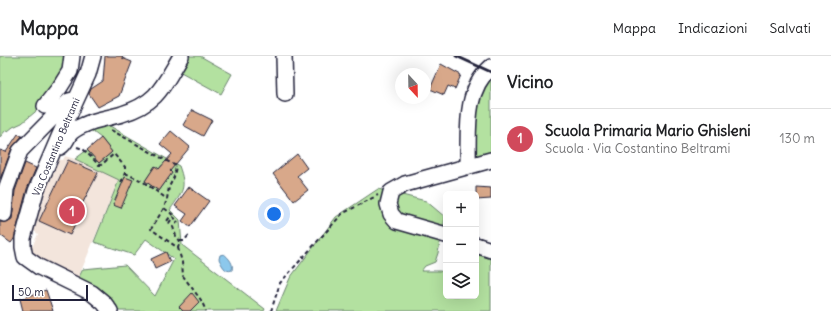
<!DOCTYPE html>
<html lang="it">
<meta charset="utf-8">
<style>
:root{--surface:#fff;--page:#f6f6f6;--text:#202124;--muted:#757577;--line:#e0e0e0;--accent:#d1495b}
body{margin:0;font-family:Delius,sans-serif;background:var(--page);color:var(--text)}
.controls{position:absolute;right:12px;bottom:12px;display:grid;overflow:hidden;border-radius:6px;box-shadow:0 4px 16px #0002}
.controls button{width:36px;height:36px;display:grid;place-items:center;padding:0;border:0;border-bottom:1px solid var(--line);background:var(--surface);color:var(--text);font:20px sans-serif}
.compass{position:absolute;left:395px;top:12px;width:36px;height:36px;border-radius:50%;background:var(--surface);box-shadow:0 4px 16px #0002;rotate:158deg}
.scale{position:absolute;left:12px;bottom:10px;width:76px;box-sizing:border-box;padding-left:4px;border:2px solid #22223b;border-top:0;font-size:11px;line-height:14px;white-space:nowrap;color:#22223b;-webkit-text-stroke:3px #fff;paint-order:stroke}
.you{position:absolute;left:274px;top:158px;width:14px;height:14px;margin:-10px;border:3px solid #fff;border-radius:50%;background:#1a73e8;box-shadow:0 0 0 6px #1a73e833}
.badge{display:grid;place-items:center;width:26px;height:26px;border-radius:50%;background:var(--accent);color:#fff;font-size:13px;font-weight:700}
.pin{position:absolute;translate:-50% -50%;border:2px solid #fff;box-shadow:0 1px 4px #0006}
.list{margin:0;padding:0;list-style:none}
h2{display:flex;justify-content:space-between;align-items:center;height:52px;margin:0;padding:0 16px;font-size:17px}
h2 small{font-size:13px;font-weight:400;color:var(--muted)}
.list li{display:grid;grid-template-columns:26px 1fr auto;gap:12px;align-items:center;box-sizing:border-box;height:60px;padding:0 16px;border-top:1px solid var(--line)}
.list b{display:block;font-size:15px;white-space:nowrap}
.list p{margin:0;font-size:13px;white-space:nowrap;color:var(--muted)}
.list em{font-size:13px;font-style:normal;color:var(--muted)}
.icon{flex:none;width:22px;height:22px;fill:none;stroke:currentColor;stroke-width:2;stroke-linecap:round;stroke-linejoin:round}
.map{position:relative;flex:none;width:491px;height:255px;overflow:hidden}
header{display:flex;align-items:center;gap:24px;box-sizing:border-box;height:56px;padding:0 20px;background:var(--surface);border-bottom:1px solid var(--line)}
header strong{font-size:19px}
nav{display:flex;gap:22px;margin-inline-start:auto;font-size:14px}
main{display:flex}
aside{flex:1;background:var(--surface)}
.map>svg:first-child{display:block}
</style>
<header>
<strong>Mappa</strong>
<nav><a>Mappa</a><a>Indicazioni</a><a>Salvati</a></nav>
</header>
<main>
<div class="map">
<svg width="491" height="255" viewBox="0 0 491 255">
<rect width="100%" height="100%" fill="#fff"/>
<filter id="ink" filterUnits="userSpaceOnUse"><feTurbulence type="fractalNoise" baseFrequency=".025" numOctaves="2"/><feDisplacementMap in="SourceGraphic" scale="8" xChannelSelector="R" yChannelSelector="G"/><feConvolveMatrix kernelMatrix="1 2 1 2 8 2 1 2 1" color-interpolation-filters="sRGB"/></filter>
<g filter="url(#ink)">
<!-- built -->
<path fill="#f3e5dc" d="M65,100L75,103L119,123L77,225L34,201L31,193L38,178L34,175L32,167L44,143L40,141L57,103L63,104Z"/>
<!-- green -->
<path fill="#b3e1a0" stroke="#6a826e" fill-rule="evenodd" d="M0,0H64V13L41,51L22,67L13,71L8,75L6,74L0,81Z
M187,0H200L232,18L221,38L179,15Z
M488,21L491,22V97L473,101L477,46Z
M103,66L179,110C187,132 183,135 170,154L180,164L182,189L265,253L264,255H118L113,247L77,225L83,213L125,209L155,240L174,203L146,183L134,199L94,186L119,124L75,103L87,94L99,107L112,96L101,82L89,73ZM162,109L172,117L159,135L145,125L155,110L159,113Z
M378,133L426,145L445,161L438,197L435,206L425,210L421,215H440L446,217V240H476V199L491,200V255H276L290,222L336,161Z"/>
<!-- water -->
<path fill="#8cc8ec" stroke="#6286a5" d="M224,198C229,202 234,208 232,214C225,217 222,209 219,203L220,199Z"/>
<!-- building -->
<path fill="#d8a88a" stroke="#22223b" d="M105,0H123L122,2L132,6L119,40L98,51L89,38L91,33L103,25Z
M441,8L461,19L455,33L448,30L444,39L430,33Z
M192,54L212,64L203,80L183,69Z
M171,75L190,91L170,115L172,117L159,135L145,125L155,110L159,113L172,98L160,88Z
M18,78L22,80L12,92L0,123V94L6,96Z
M101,82L112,96L99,107L87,94Z
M297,98L307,112L297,120L308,134L294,145L273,118Z
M68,104L98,117L76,160L78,161L70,179L39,165Z
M25,107L36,112L27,133L14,183L11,187L0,179V166H7L12,163L15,135Z
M125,121L133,124L121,152L113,149Z
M189,131L209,145L190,171L182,165L187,158L175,150Z
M476,131L491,132V143L476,144Z
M166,196L170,206L155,213L151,203Z
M46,234L53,255H23L20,243Z
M192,237L199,246L190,255H183L179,251Z"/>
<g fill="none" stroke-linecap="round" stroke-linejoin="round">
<!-- minor casing -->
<g stroke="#22223b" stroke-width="18">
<path id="minor" d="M93,0L88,18L59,81L36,135L23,182V191L25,201L39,211L92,237L104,247L110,255
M284,0L285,38
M45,50L60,31L70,15L72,0
M60,91C65,88 66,84 69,79C72,75 79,71 84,69C95,63 110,62 122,58C158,47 163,30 181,0
M468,110C469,76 463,36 491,11
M4,158L6,133L20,95L69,45L73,44
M446,179L397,165L391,158L388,148L391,136L405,128L491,104
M476,189L491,194"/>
</g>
<!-- path -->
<path stroke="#22223b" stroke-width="2" stroke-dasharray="4 3" stroke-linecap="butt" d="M111,74L176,110L174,121L169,131L167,143L164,152L151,173L178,192L180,185L176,180L173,171L178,165L173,161L169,167H168L167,165L172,158L164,152
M77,91L83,93L99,109H101L114,98L125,111V117L120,129
M125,117L142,125L167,143
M180,185H184L189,179
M178,192L182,206L183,220L201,244L206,255
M271,255L280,227L342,158L378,139"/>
<!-- minor -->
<use href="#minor" stroke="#fff" stroke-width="15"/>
<!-- rail -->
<path stroke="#22223b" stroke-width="3" d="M456,0L491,16"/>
</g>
</g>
<g text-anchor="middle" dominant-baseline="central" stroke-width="4" stroke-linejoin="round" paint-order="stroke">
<!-- street labels -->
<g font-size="10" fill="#22223b" stroke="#fff">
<text transform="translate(56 91) rotate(-67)">Via Costantino Beltrami</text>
</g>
</g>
</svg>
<div class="controls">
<button>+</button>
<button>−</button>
<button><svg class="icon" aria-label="layers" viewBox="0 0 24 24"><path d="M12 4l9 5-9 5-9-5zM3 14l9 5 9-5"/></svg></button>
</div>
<svg class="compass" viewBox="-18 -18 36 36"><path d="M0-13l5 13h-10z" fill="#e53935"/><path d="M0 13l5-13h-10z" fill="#757577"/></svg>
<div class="scale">50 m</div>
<div class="you"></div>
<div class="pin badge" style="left:72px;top:155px">1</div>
</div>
<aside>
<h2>Vicino<small></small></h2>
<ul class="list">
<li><span class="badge">1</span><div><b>Scuola Primaria Mario Ghisleni</b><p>Scuola · Via Costantino Beltrami</p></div><em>130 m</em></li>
</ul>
</aside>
</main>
